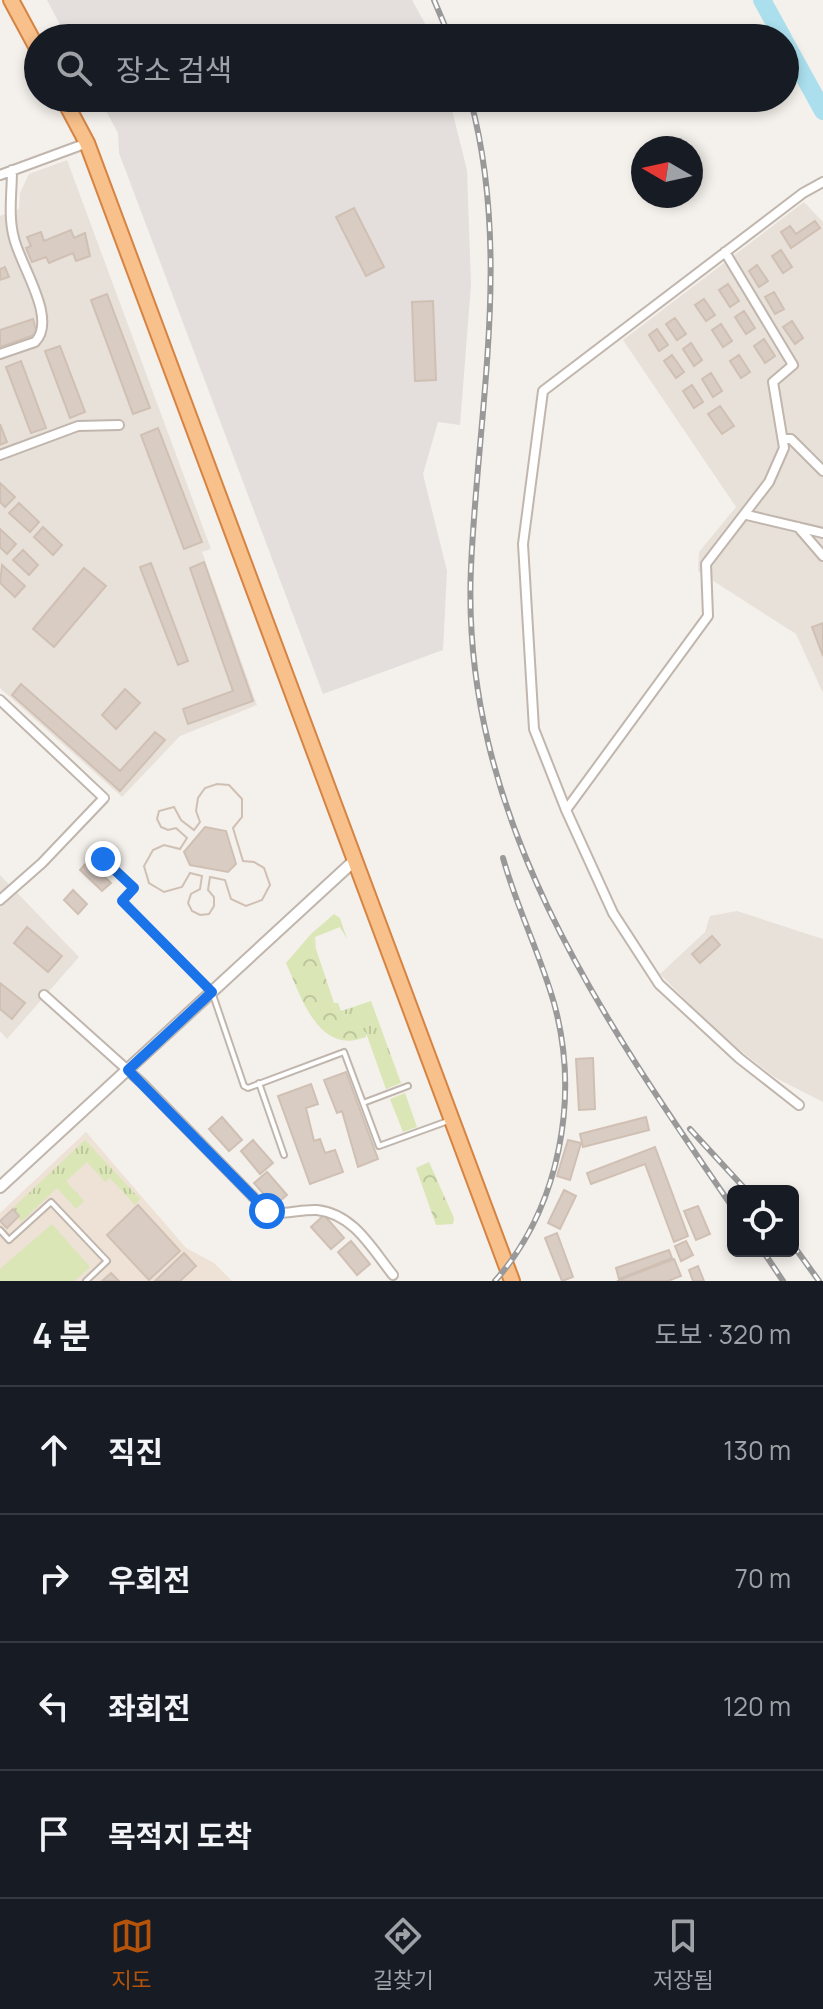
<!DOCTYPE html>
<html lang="ko">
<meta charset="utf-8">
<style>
:root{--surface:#171b24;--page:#20242c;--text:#f1f3f6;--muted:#9ea1a6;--line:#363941;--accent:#b45309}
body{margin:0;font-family:Manrope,"Noto Sans KR",sans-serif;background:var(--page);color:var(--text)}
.controls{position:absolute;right:24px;bottom:24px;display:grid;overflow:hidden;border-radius:12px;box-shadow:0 4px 12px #0003}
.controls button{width:72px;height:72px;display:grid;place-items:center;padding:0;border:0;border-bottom:2px solid var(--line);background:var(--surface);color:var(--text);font:40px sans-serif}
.compass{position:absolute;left:631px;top:136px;width:72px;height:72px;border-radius:50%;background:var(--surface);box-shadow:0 4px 12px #0003;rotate:279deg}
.stop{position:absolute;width:24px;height:24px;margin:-18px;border:6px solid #1a73e8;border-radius:50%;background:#fff}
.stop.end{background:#1a73e8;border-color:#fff;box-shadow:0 2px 8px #0008}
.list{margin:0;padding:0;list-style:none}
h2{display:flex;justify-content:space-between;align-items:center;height:104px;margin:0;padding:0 32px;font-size:34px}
h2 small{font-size:26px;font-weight:400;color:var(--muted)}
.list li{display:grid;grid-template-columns:52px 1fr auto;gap:24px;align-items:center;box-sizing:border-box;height:128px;padding:0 32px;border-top:2px solid var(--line)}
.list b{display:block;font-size:30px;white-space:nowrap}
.list em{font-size:26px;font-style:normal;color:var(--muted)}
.icon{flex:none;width:44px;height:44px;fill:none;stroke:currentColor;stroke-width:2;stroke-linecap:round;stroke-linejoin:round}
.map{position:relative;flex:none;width:823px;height:1281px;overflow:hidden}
.search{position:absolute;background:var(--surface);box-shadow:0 4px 12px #0003;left:24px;right:24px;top:24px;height:88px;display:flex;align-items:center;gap:20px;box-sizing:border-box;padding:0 28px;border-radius:44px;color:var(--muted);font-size:30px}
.sheet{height:616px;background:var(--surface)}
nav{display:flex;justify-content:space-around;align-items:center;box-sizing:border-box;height:112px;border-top:2px solid var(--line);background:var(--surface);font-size:22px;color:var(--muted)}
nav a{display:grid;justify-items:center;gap:4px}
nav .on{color:var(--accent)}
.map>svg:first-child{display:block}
</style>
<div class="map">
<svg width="823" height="1281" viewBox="0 0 823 1281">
<defs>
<pattern id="grass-tufts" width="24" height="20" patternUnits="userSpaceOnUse" patternTransform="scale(2)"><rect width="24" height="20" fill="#dae6b6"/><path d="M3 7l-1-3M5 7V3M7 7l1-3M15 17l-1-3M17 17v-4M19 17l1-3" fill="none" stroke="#bdc69d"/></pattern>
<pattern id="forest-crowns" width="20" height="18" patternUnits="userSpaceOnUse" patternTransform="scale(2)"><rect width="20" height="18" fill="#dae6b6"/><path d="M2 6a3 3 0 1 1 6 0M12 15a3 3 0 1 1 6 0" fill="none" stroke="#bdc69d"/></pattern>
</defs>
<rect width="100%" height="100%" fill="#f4f0eb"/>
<!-- residential -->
<path fill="#e8e1d9" d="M67,160L211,549L202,552L257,705L180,736L122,797L0,688V216L19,209L20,193L29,174Z
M804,202L823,222V693L796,634L698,571L699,552L736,507L623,340Z
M0,875L79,957L7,1039L0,1031Z
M737,911L823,939V1102L774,1077L717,1032L660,974L705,932L710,916Z"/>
<!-- industrial -->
<path fill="#e4dfdc" d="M47,0H412L433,38H67Z
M99,98H449L467,170L471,285L460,425L438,422L423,474L447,571L443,650L323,694L119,153L118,133Z"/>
<!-- education -->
<path fill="#ede2d5" d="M86,1132L186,1248L214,1263L232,1281H0V1213Z"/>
<!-- grass -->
<path fill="url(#grass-tufts)" d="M334,914L340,918L347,939L340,927L315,937L316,948L311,934Z
M371,1001L401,1083L386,1089L366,1033L341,1011Z
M405,1093L417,1127L403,1132L390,1099Z
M85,1140L140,1199L135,1205L110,1178L105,1182L87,1162L66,1181L84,1201L76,1209L57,1188L21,1222L13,1208Z"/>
<!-- forest -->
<path fill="url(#forest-crowns)" d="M311,934L334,1003H338L341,1011L366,1033V1037C318,1056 301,996 286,963Z
M429,1162L454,1218L453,1224L436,1225L416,1168Z"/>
<!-- pitch -->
<path fill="#dae6b6" d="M52,1224L90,1267L74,1281H0V1269Z"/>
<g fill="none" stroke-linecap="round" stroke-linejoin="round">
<!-- river -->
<path stroke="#abdfed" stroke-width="18" d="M762,0L783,38
M785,42L823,111"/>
</g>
<!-- building -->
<path fill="#d9ccc3" stroke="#d0c0b4" stroke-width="2" fill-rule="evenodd" d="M354,208L384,267L366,276L336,217Z
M815,221L820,228L791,248L781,232L790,226L796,234Z
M71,230L74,238L85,233L90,256L76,261L73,253L49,263L46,257L32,262L26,248L31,246L27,237L41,232L44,241Z
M781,250L792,267L783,273L772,256Z
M757,265L768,281L759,287L749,271Z
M5,267L9,277L0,280V269Z
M728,284L739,301L730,307L719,290Z
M774,292L784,309L775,314L765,297Z
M107,294L150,408L133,414L91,300Z
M704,299L715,315L706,321L695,305Z
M433,301L436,380L415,381L412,302Z
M744,311L755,328L746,334L735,317Z
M675,318L686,334L677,340L666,324Z
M33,319L37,334L0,347V330Z
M792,321L803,338L795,344L783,327Z
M721,324L732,341L723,347L712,330Z
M657,329L668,345L659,351L649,335Z
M764,339L775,356L765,363L754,346Z
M691,343L702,360L694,366L683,349Z
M60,346L85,412L70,418L45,351Z
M672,355L684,372L676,378L664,361Z
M739,355L750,372L741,378L730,361Z
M21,361L46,428L31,433L6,367Z
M711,373L722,391L713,397L702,379Z
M692,385L703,402L694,408L683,391Z
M720,406L734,426L722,434L708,414Z
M0,424L7,442L0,445Z
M158,428L202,542L184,549L141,435Z
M0,483L15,497L5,507L0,502Z
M19,503L39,522L30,532L9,513Z
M43,527L62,545L53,555L34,537Z
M0,529L16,544L7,554L0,547Z
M23,550L38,565L29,575L13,560Z
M204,562L253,701L188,724L183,709L233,691L190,568Z
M151,563L188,661L178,665L140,567Z
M2,565L25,586L15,597L0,583Z
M84,568L106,586L54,647L33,629Z
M823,623V656L812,627Z
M21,684L120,771L155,732L165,740L120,791L12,695Z
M125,689L140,703L116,729L102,715Z
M217,784L229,785L242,799V817L233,828L243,861L254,862L264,868L270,885L262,900L246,906L231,899L225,880L210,877L208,890L214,897V906L209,914L200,915L192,911L188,903L191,894L200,889L202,876L190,873L182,887L164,892L149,883L144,866L153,850L164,845L180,849L187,838L176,828L168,830L161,827L157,819L159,811L174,807L181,820L194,830L200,822L196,811L198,798L205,788ZM205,827L226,831L236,864L228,872L190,865L184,852Z
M217,784L229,785L242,799V817L233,828L243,861L254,862L264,868L270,885L262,900L246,906L231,899L225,880L210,877L208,890L214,897V906L209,914L200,915L192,911L188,903L191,894L200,889L202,876L190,873L182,887L164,892L149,883L144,866L153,850L164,845L180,849L187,838L176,828L168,830L161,827L157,819L159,811L174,807L181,820L194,830L200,822L196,811L198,798L205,788Z
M88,861L111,883L102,891L80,870Z
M73,890L87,904L78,914L64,900Z
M27,927L62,956L48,972L14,943Z
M712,936L720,945L700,963L692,954Z
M0,983L25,1003L12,1019L0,1009Z
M593,1058L595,1109L579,1110L576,1059Z
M346,1072L378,1159L358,1167L342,1111L337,1113L324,1080Z
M311,1084L318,1104L306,1108L314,1141L320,1139L325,1153L335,1150L343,1172L310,1184L278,1096Z
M222,1117L242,1140L229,1151L209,1129Z
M646,1117L649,1130L583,1147L580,1134Z
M253,1140L273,1163L260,1174L241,1151Z
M568,1140L581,1143L570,1180L557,1176Z
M655,1147L688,1236L674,1242L645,1164L591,1184L587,1173Z
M267,1172L287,1195L274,1206L254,1183Z
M564,1190L576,1196L560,1229L548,1223Z
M138,1205L180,1251L149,1280L107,1235Z
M698,1206L710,1234L696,1240L684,1211Z
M13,1209L19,1216L7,1228L0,1221Z
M324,1215L344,1238L331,1249L311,1227Z
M557,1233L573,1277L562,1281L545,1238Z
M351,1241L370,1264L357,1275L338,1252Z
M686,1241L693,1255L681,1261L675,1246Z
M669,1250L672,1258L619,1279L616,1268Z
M184,1253L196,1266L180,1281H155Z
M674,1259L681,1276L668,1281H617Z
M698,1266L704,1281H693L689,1270Z
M111,1273L119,1281H102Z"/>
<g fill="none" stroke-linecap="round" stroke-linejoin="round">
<!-- service casing -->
<g stroke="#c0b6ad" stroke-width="8">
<path id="service" d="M103,859L134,888L122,901L212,992L244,1086L248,1088L344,1052L379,1146L448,1121
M259,1083L284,1155
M363,1103L408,1086
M0,1230L9,1240L51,1202L107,1261L86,1281"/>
</g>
<!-- minor casing -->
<g stroke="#c0b6ad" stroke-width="12">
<path id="minor" d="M0,175L87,143
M0,354L35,342C58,319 20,265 14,238C8,217 12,192 12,170
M783,439H791L823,471
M0,455L78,426L119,425
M747,515L823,533
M798,527L823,556
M0,700L104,798L42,863L0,900
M566,810L708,616L706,564L769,482L784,448L773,382L793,365L725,252
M44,995L142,1083L267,1211C287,1216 298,1209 317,1210C354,1214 372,1249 393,1275
M799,1105L739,1058L659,984L613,913L566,810L534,729L523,544L543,391L803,193L823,182"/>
</g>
<!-- tertiary casing -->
<g stroke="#c0b6ad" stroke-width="14">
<path id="tertiary" d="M0,1187L355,860"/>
</g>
<!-- trunk casing -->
<g stroke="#d68443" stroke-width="18">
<path id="trunk" d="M11,0L38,50
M63,98L87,143L512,1281"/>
</g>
<!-- service -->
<use href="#service" stroke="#fff" stroke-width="4"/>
<!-- minor -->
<use href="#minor" stroke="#fff" stroke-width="8"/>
<!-- tertiary -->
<use href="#tertiary" stroke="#fff" stroke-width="10"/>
<!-- trunk -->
<use href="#trunk" stroke="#f8c08a" stroke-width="14"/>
<!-- rail casing -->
<g stroke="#999" stroke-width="6">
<path id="rail" d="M434,0L450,38
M470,98C512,252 478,410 471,567C460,813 599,1014 733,1208
M690,1129L747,1191
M793,1245L819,1281
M763,1251L783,1281
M495,1281C560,1207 580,1097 554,1003C540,954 517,908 503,858"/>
</g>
<!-- rail -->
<use href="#rail" stroke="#fff" stroke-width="3" stroke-dasharray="9" stroke-linecap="butt"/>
</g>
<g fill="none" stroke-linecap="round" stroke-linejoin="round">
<!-- route -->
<path stroke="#1a73e8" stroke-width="10" d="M103,859L134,888L122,901L212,992L128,1070L267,1211"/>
</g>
</svg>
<div class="controls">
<button><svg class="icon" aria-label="locate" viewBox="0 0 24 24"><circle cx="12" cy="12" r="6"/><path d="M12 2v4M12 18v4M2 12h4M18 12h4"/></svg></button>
</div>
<svg class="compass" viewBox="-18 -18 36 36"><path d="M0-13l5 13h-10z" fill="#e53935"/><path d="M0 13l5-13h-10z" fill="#9ea1a6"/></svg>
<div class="stop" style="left:267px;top:1211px"></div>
<div class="stop end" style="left:103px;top:859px"></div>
<div class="search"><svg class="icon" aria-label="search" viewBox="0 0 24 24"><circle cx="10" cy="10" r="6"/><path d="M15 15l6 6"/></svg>장소 검색</div>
</div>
<section class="sheet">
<h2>4 분<small>도보 · 320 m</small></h2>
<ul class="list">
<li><svg class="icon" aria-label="ahead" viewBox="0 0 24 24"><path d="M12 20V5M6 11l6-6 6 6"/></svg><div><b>직진</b></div><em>130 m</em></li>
<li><svg class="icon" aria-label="right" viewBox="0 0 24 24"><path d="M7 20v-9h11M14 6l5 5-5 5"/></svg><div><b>우회전</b></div><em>70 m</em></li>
<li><svg class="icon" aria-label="left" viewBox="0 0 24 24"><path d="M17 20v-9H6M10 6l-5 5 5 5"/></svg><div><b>좌회전</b></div><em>120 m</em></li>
<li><svg class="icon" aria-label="arrive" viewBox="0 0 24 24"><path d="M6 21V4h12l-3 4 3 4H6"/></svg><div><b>목적지 도착</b></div></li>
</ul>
</section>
<nav>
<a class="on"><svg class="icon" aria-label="map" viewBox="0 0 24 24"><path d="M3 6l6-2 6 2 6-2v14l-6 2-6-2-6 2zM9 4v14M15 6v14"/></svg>지도</a>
<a><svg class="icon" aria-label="directions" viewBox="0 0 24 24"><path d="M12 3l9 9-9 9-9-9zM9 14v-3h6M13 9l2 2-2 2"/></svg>길찾기</a>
<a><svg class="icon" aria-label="saved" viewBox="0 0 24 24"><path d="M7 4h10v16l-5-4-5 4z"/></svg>저장됨</a>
</nav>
